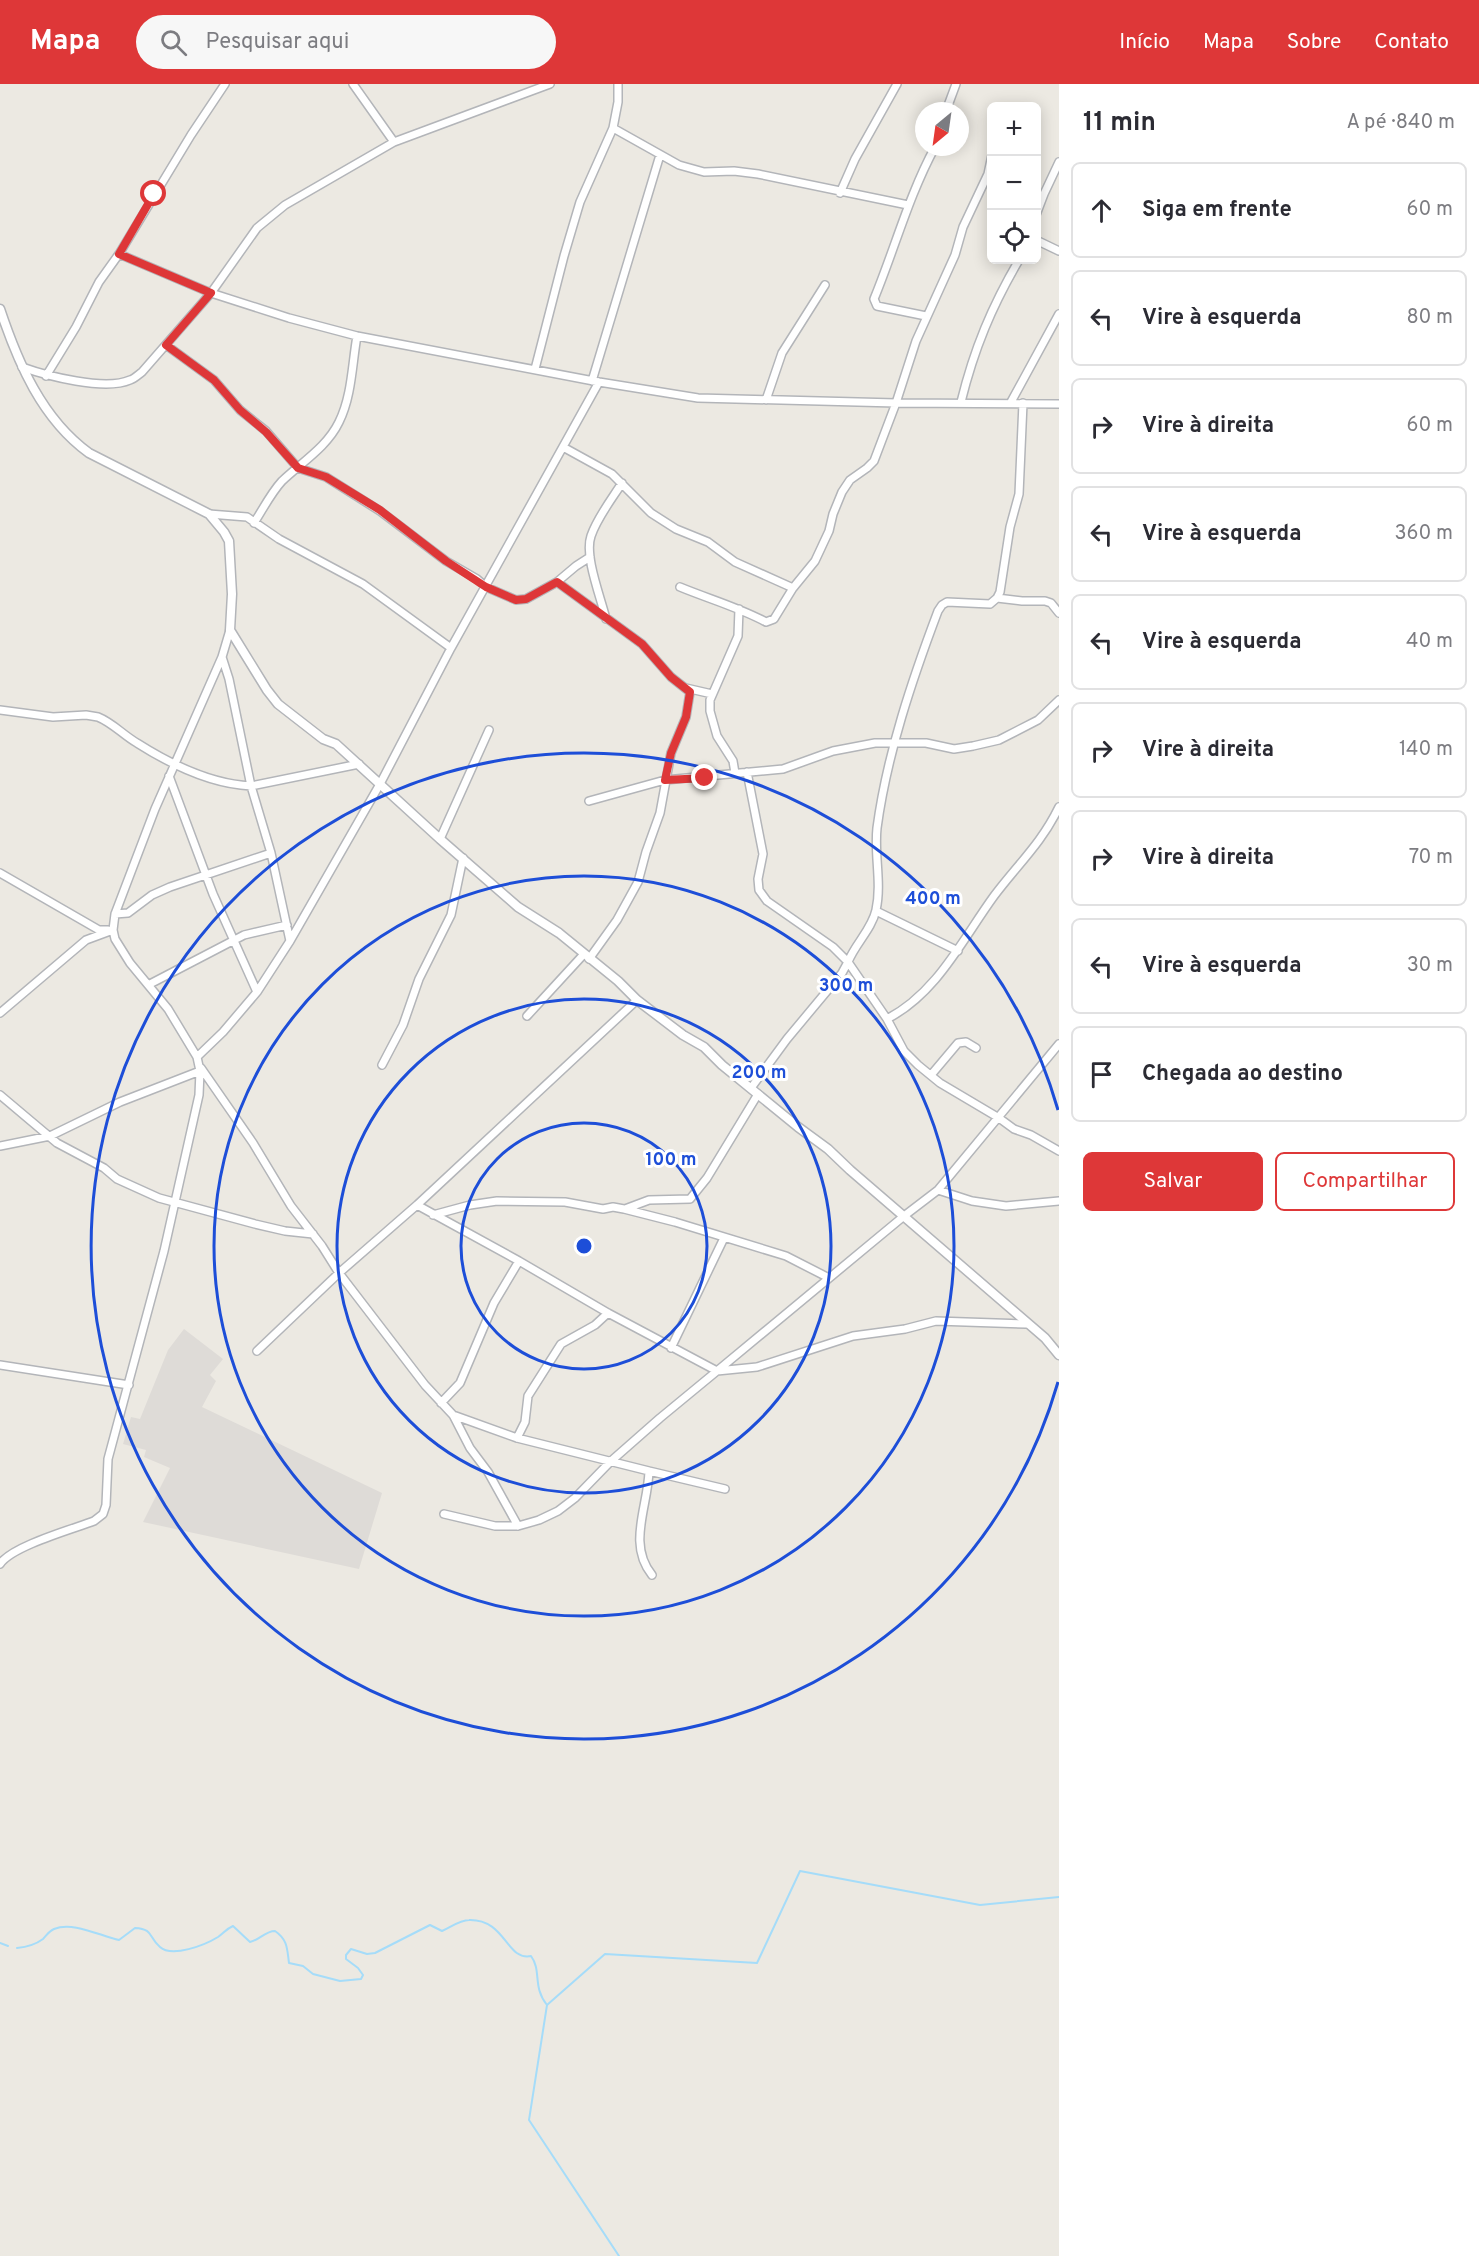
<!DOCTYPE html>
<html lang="pt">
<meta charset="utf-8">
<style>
:root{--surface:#fff;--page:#f7f7f7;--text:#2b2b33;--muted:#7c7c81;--line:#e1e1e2;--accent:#de3738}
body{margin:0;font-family:Overpass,sans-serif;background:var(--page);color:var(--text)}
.controls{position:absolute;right:18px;top:18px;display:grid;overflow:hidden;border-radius:9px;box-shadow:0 3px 15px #0003}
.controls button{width:54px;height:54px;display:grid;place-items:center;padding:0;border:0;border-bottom:2px solid var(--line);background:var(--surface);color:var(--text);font:30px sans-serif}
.compass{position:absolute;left:915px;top:18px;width:54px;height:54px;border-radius:50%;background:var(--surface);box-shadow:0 3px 15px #0003;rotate:209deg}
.stop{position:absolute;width:18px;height:18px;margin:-14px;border:4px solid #de3738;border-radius:50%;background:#fff}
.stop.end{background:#de3738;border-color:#fff;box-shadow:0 2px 6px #0008}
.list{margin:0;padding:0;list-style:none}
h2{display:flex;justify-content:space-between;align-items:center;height:78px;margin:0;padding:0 24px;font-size:26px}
h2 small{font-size:20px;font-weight:400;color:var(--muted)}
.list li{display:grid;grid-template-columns:39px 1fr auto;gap:18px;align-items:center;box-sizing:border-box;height:96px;margin:0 12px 12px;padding:0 12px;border:2px solid var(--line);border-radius:9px}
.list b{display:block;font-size:22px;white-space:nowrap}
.list em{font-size:20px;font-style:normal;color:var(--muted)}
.actions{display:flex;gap:12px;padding:18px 24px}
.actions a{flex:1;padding:14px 0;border:2px solid var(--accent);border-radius:9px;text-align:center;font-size:21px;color:var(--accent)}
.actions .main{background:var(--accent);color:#fff}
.icon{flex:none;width:33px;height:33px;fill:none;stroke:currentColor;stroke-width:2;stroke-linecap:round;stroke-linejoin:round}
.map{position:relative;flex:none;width:1059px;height:2172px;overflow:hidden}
header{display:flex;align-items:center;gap:36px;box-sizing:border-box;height:84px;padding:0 30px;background:var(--accent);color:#fff}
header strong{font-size:28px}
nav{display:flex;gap:33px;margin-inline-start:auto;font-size:21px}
.search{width:420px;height:54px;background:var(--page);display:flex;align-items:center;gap:15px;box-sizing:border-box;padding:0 21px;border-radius:33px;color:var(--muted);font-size:22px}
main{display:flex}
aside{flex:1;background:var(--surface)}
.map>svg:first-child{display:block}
</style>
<header>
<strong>Mapa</strong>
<div class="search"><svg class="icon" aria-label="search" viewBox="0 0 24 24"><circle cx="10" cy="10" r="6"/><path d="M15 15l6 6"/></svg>Pesquisar aqui</div>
<nav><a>Início</a><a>Mapa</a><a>Sobre</a><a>Contato</a></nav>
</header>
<main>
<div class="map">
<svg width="1059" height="2172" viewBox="0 0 1059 2172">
<rect width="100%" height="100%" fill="#ece9e2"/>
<!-- industrial -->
<path fill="#dedbd7" d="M184,1245L223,1275L210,1291L216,1297L202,1323L382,1409L359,1485L143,1438L170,1384L144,1373L146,1366L123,1360L131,1333L140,1335L168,1266Z"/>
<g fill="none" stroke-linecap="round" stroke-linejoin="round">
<!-- stream -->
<path stroke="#a5dcf9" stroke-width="2" d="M0,1859L8,1862
M17,1864C27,1863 35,1861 43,1855C47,1851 49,1847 54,1845C73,1837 100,1852 119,1856L135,1844C154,1845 148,1853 160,1863C172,1874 205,1861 218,1853C224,1849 226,1845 233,1842L250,1858C260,1856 265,1847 275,1847C288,1856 287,1865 289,1879L303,1882L313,1890L340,1897L361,1895L363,1891L358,1884L346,1875V1871L351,1865L367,1870L375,1869L430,1841L442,1847C451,1843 460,1836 469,1836C506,1835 506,1877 531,1872C542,1887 532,1902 547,1921L605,1870L757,1879L800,1787L980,1821L1059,1813
M547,1921L529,2036L619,2172"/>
<!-- minor casing -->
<g stroke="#b3b5b9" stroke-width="10">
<path id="minor" d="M353,0L394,58
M946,27L956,0
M613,44L679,81L704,88L734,87L758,90L908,121
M840,109L855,75L897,0
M1036,131L1044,110L1059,78
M1036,156L1059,167
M119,170L211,209L289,234L357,252L599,298L698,314L896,319L1059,320
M926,232L877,222L874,215C895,164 909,111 935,63
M166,261L214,296L240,326L266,347L298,384L326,393L380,427L446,477L477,495L486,503L516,516L526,515L557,498L576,482L590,473
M22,283C47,292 105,307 130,296C134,295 138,291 142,288L211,209L257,144L285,121L394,58L550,0
M535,285L564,172L580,118L613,44L618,18V0
M46,292L76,243L99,198L119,170L191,51L225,0
M592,297L660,71
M766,316L782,269L825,201
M961,318C974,265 992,222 1019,176
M1011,318L1059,230
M563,363L612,390L651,429L676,445L708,458L735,478L793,504
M209,430L247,433L279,455L363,500L451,564
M254,439C263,425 271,409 282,397C302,378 327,363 339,338C352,312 352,280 357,252
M557,498L642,560L671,593L690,608L686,633L671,669L660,729L646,768L638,798L617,836L589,875
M680,503C709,515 738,523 766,538L774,535L793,504L815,477L829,447L833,430L842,408L850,396L867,384L874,377L896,319L916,257L955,171L963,143L988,90L992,71
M997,514L1022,517H1045L1051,519L1059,529
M606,535C601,514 584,472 591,452C597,434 611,416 622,399
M222,573L229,595L251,702L271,769L290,857
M686,604L712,610
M0,626L53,633L86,631L98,633C113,639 123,651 137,659C170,680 211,700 251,702L359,680
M747,688L763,770L758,795L759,806L767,817L833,863L848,878
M735,689L733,677L717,652L710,627V616L738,552L739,525
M169,692L213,810L257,908
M589,717L665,696L783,685L833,667L875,659H926L954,665L973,662L999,656L1038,636L1059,616
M440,755L489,646
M0,789L99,846H108
M876,827L958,867
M115,830L128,829L152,811L170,803L271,769
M848,878C855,860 872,845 876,826C882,799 874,771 877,744C887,670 912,596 938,527L942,521L947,518L990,520L997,514L1000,508L1010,443L1019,410L1023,319
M148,901L244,851L287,841
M0,929L86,856L113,846
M527,932L584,870
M887,935C937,909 962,856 994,812C1018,780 1041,760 1059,723
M197,973L223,948L257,908L290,857L380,700L451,564L599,298
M382,981L403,941L419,895L451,831L463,774
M201,984L253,1059L291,1122L322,1162L339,1189L425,1301L453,1331L470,1364L488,1388L518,1442
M931,991L958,959L966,958L976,964
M751,1004L787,955L842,889L848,878L887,935L904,967L918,981L940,999L999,1034L1014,1045L1031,1051L1059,1067
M0,1011L57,1059L104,1084L117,1095L159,1114L255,1140L285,1147L313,1150
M0,1062L50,1052L120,1018L200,987
M938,1106L972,1117L1006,1122L1059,1117
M417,1121L519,1177L608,1229L717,1287L904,1132L938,1106L1059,960
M625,1125L649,1116L690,1115L707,1094L758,1010
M433,1131L470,1121L497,1117L565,1118L603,1125L613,1123L624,1125L675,1138L786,1172L829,1194
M671,1264L724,1154
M257,1267L339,1189L417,1121L637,916
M0,1281L129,1301
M441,1319L460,1299L494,1219L519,1177
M453,1331L517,1354L649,1387C648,1423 627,1460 652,1491
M517,1354L525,1338L528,1312L561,1260L595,1241L608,1229
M649,1387L725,1405
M444,1430L495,1442H518L539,1436L558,1427L575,1414L610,1378L660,1334L717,1287L757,1283L853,1252L905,1245L936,1237L1026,1240
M0,1480C12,1462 73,1445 94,1437L103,1430L106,1421L108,1375L164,1167L199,1011L200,987L197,973L168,925L130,879L115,855L113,846L115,830L155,725L222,573L230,546"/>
</g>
<!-- tertiary casing -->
<g stroke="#b3b5b9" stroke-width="11">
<path id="tertiary" d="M0,225C18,279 42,335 89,369L209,430L224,448L229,457L232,510L230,546L267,606L278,620L323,655L336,660L440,755L518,823L559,849L618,897L637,916L683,951L704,963L722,981L798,1043L828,1065L850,1086L1045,1254L1059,1271"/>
</g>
<!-- minor -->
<use href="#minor" stroke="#fff" stroke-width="7"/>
<!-- tertiary -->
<use href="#tertiary" stroke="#fff" stroke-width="8"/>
</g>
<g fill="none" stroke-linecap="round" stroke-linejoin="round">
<!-- route -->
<path stroke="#de3738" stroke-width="8" d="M154,110L119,170L211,209L166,261L214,296L240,326L266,348L298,384L326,393L380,426L446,477L486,503L516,516L526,515L557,498L642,560L671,593L690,608L686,633L671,669L665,696L705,694"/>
</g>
<!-- distance rings -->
<g fill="none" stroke="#1d4ed8" stroke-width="3">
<circle cx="584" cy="1162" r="123"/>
<circle cx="584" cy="1162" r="247"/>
<circle cx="584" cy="1162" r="370"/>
<path d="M1058 1298A493 493 0 1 1 1058 1026"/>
</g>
<circle cx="584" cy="1162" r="9" fill="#1d4ed8" stroke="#fff" stroke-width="3"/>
<g font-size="18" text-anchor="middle" font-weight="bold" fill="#1d4ed8" stroke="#fff" stroke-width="6" stroke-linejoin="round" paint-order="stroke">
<text x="933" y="820">400 m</text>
<text x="846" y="907">300 m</text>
<text x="759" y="994">200 m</text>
<text x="671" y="1081">100 m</text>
</g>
</svg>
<div class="controls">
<button>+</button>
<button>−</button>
<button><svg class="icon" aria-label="locate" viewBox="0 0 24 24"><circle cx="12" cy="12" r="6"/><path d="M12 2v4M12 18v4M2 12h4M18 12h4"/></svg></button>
</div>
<svg class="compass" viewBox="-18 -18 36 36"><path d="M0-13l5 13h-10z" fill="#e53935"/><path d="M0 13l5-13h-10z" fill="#7c7c81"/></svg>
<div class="stop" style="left:154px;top:110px"></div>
<div class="stop end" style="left:705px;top:694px"></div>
</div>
<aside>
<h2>11 min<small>A pé · 840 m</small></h2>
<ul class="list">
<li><svg class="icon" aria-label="ahead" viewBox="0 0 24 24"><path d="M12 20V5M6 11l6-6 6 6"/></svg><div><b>Siga em frente</b></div><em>60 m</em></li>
<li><svg class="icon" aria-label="left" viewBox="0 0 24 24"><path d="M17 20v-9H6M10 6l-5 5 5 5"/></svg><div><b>Vire à esquerda</b></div><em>80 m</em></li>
<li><svg class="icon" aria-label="right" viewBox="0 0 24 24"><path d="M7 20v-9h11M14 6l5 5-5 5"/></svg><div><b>Vire à direita</b></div><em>60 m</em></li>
<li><svg class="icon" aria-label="left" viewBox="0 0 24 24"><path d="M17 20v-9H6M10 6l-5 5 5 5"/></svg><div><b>Vire à esquerda</b></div><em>360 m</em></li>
<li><svg class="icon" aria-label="left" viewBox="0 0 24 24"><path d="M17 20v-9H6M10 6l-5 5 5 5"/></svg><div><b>Vire à esquerda</b></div><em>40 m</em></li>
<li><svg class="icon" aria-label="right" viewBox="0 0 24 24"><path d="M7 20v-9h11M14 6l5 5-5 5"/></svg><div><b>Vire à direita</b></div><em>140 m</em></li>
<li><svg class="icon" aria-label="right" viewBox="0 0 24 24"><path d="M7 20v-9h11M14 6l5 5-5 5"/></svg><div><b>Vire à direita</b></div><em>70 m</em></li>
<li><svg class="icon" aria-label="left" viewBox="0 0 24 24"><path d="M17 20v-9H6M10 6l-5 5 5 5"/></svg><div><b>Vire à esquerda</b></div><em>30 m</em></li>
<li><svg class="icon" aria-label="arrive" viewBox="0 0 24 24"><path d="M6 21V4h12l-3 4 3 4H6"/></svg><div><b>Chegada ao destino</b></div></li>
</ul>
<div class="actions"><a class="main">Salvar</a><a>Compartilhar</a></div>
</aside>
</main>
